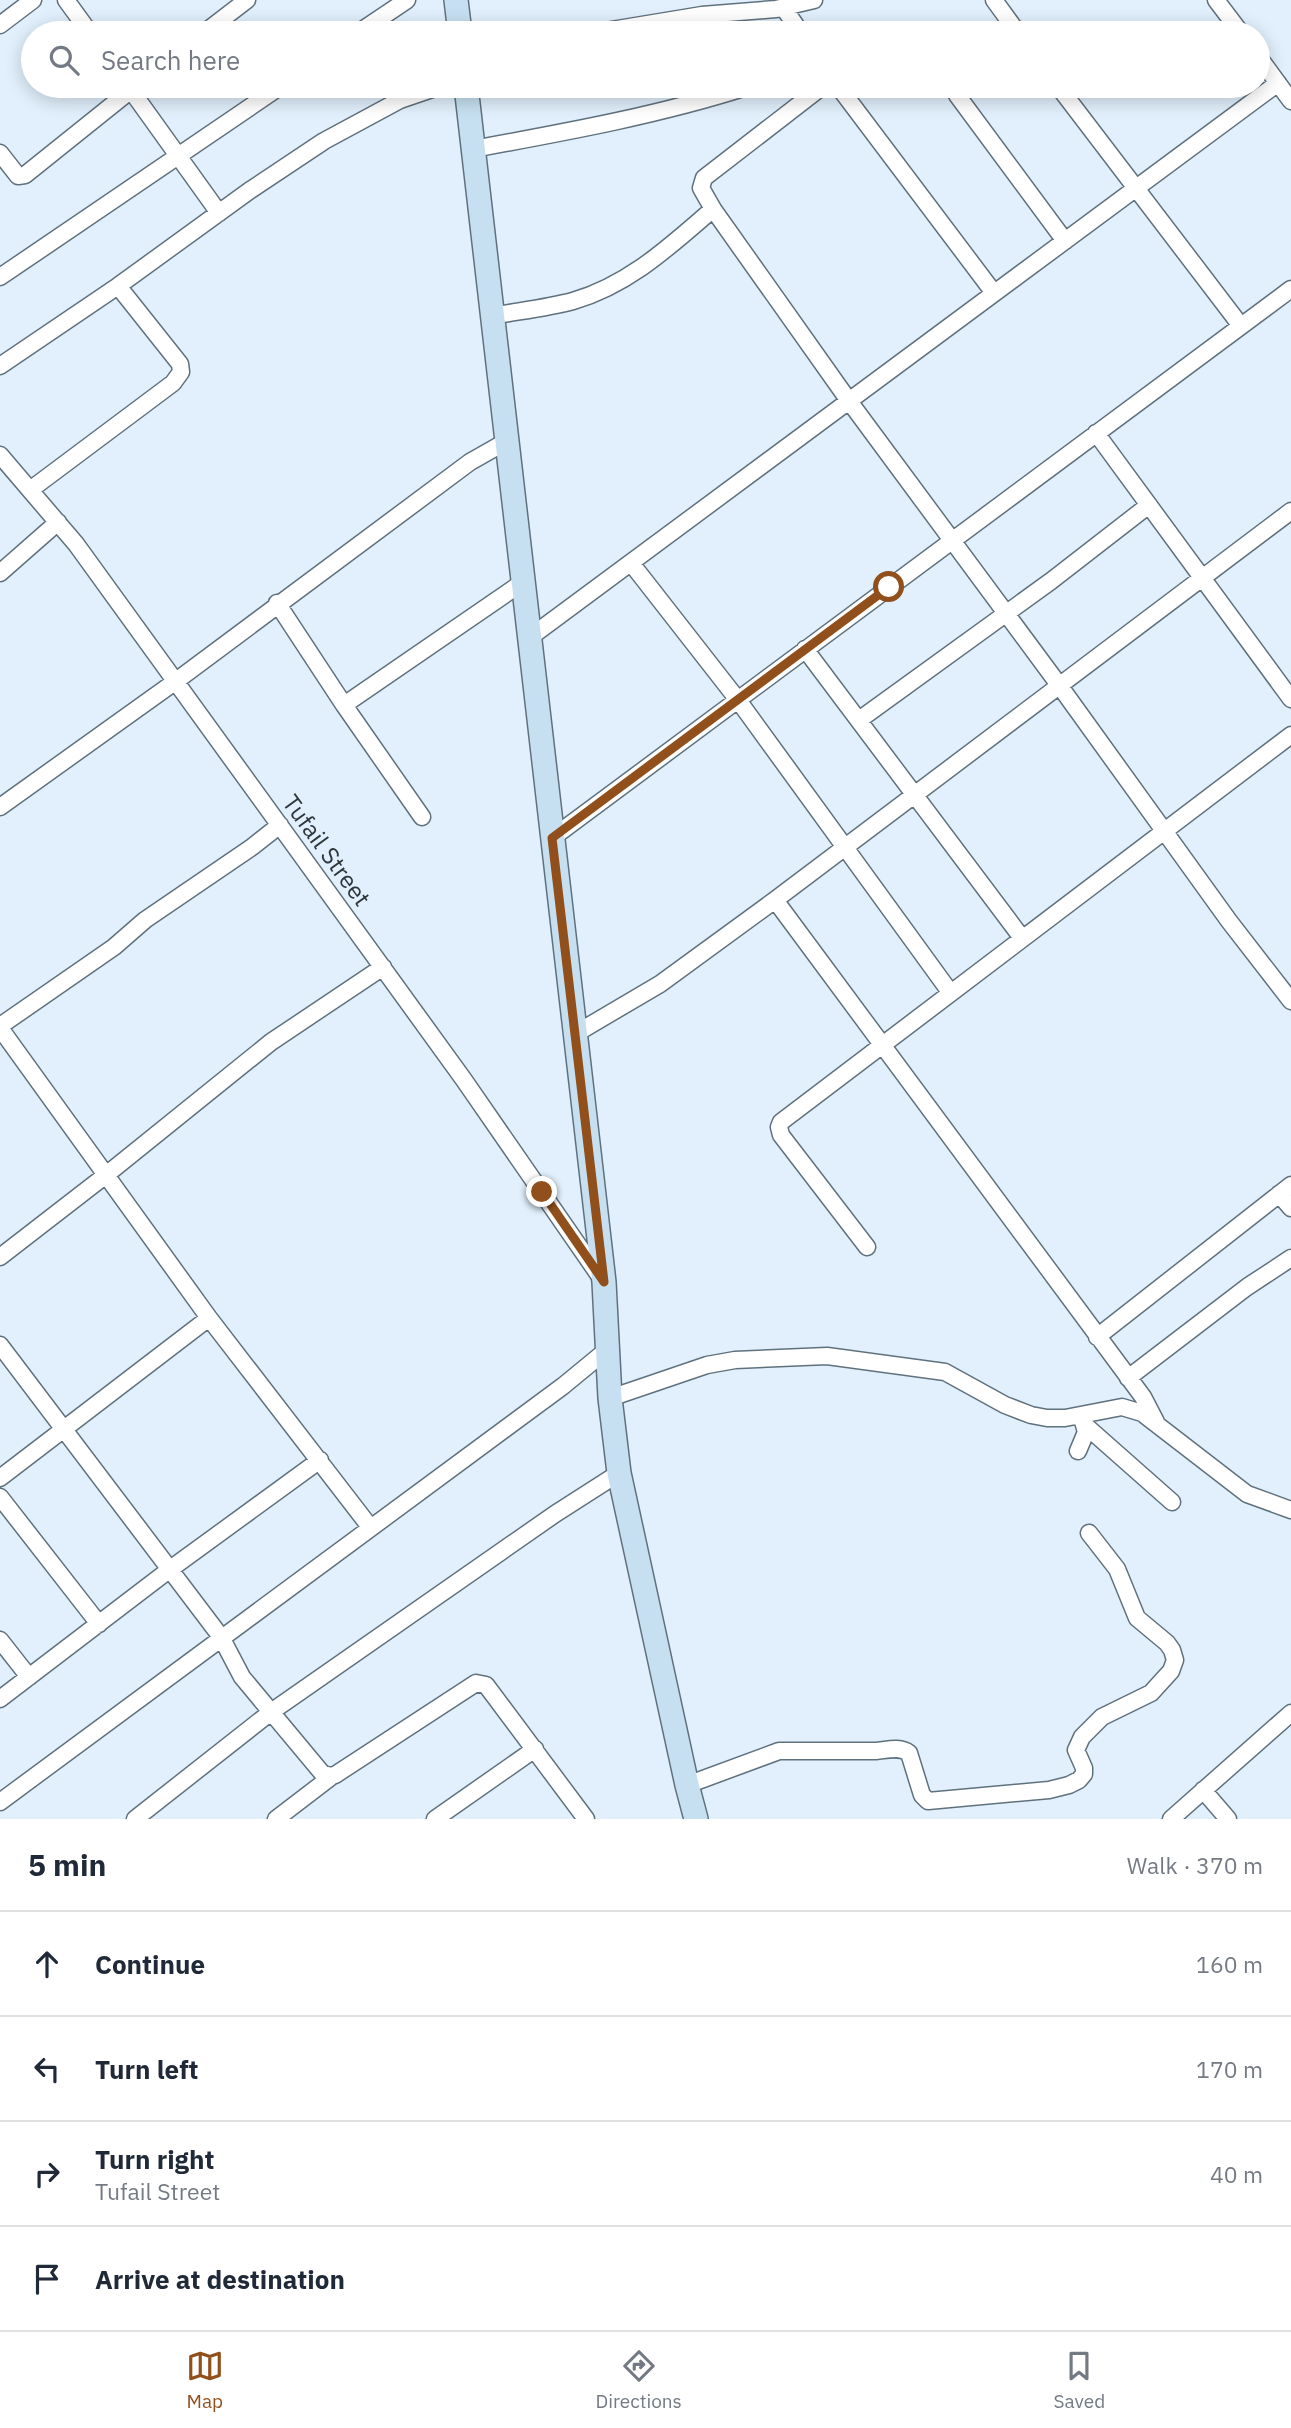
<!DOCTYPE html>
<meta charset="utf-8">
<style>
:root{--surface:#fff;--page:#f6f6f7;--text:#1f2937;--muted:#747a83;--line:#e0e1e3;--accent:#904f1b}
body{margin:0;font-family:"IBM Plex Sans",sans-serif;background:var(--page);color:var(--text)}
.stop{position:absolute;width:21px;height:21px;margin:-16px;border:5px solid #904f1b;border-radius:50%;background:#fff}
.stop.end{background:#904f1b;border-color:#fff;box-shadow:0 2px 7px #0008}
.list{margin:0;padding:0;list-style:none}
h2{display:flex;justify-content:space-between;align-items:center;height:91px;margin:0;padding:0 28px;font-size:30px}
h2 small{font-size:23px;font-weight:400;color:var(--muted)}
.list li{display:grid;grid-template-columns:46px 1fr auto;gap:21px;align-items:center;box-sizing:border-box;height:105px;padding:0 28px;border-top:2px solid var(--line)}
.list b{display:block;font-size:26px;white-space:nowrap}
.list p{margin:0;font-size:23px;white-space:nowrap;color:var(--muted)}
.list em{font-size:23px;font-style:normal;color:var(--muted)}
.icon{flex:none;width:38px;height:38px;fill:none;stroke:currentColor;stroke-width:2;stroke-linecap:round;stroke-linejoin:round}
.map{position:relative;flex:none;width:1291px;height:1819px;overflow:hidden}
.search{position:absolute;background:var(--surface);box-shadow:0 4px 18px #0003;left:21px;right:21px;top:21px;height:77px;display:flex;align-items:center;gap:18px;box-sizing:border-box;padding:0 24px;border-radius:38px;color:var(--muted);font-size:26px}
.sheet{height:511px;background:var(--surface)}
nav{display:flex;justify-content:space-around;align-items:center;box-sizing:border-box;height:98px;border-top:2px solid var(--line);background:var(--surface);font-size:19px;color:var(--muted)}
nav a{display:grid;justify-items:center;gap:4px}
nav .on{color:var(--accent)}
.map>svg:first-child{display:block}
</style>
<div class="map">
<svg width="1291" height="1819" viewBox="0 0 1291 1819">
<rect width="100%" height="100%" fill="#e1f0fc"/>
<g fill="none" stroke-linecap="round" stroke-linejoin="round">
<!-- minor casing -->
<g stroke="#60717e" stroke-width="19">
<path id="minor" d="M66,0L90,33
M994,0L1018,33
M1216,0L1241,33
M783,7L801,33
M0,25L33,0
M204,33L247,0
M358,33L407,0
M593,33L702,15L776,9L814,0
M1258,56L1291,101
M128,86L219,213
M838,86L994,293
M1058,86L1241,326
M957,95L1065,241
M473,149C566,132 660,115 750,86
M0,153L18,176L25,175L136,86
M713,209L701,188L704,178L823,86
M0,277L281,86
M492,316C519,311 547,308 573,301C629,285 670,246 713,209L849,401L1059,685L1229,921L1291,1001
M0,366L118,286L249,191L324,141L400,100L441,86
M1096,433L1291,699
M0,455L76,544L464,1080L601,1278
M30,490L173,383L181,372L180,364L118,286
M631,563L738,700L950,992
M0,573L58,522
M277,603L344,705L422,817
M529,638L1278,83
M805,649L1022,938
M344,705L523,582
M859,720L1051,581L1149,505
M0,807L176,681L470,462L507,441
M552,838L1291,289
M775,900L1143,1397L1156,1422
M0,1026L114,947L145,920L252,847L280,825
M0,1028L209,1318L370,1527
M575,1034L660,984L775,900L1291,511
M1279,1194L1291,1208
M867,1247L781,1135L779,1127L781,1122L1291,735
M0,1257L106,1175L271,1042L383,967
M1097,1337L1291,1185
M0,1345L221,1637L242,1677L322,1773L328,1776L335,1775L476,1683L486,1685L586,1819
M1128,1378L1247,1287L1291,1258
M610,1398L707,1365L735,1360L827,1356L945,1372L1005,1405L1031,1415L1047,1418H1065L1122,1407L1142,1413L1247,1494L1291,1510
M1086,1426L1172,1502
M1078,1451L1086,1432L1082,1418
M0,1478L209,1318
M0,1497L99,1624
M0,1640L29,1677
M0,1699L169,1570L320,1460
M687,1785L779,1751H876C887,1750 900,1746 909,1753L922,1795L928,1801L1049,1790L1069,1785L1079,1780L1084,1774V1768L1076,1750L1082,1737L1102,1717L1151,1693L1171,1671L1175,1660L1172,1650L1167,1643L1137,1618L1117,1569L1089,1533
M1203,1790L1228,1819
M0,1802L563,1386L608,1349
M135,1819L271,1712L555,1514L619,1473
M276,1819L331,1777
M435,1819L535,1749
M1171,1819L1291,1713"/>
</g>
<!-- secondary casing -->
<g stroke="#60717e" stroke-width="26">
<path id="secondary" d="M456,0L460,33
M466,86L604,1282L610,1398L619,1473L687,1785L696,1819"/>
</g>
<!-- minor -->
<use href="#minor" stroke="#fff" stroke-width="16"/>
<!-- secondary -->
<use href="#secondary" stroke="#c7e0f1" stroke-width="23"/>
</g>
<g fill="none" stroke-linecap="round" stroke-linejoin="round">
<!-- route -->
<path stroke="#904f1b" stroke-width="9" d="M542,1192L604,1282L552,838L889,587"/>
</g>
<g text-anchor="middle" dominant-baseline="central" stroke-width="5" stroke-linejoin="round" paint-order="stroke">
<!-- street labels -->
<g font-size="24" fill="#2e363c" stroke="#e1f0fc">
<text transform="translate(327 850) rotate(54)">Tufail Street</text>
</g>
</g>
</svg>
<div class="stop" style="left:889px;top:587px"></div>
<div class="stop end" style="left:542px;top:1192px"></div>
<div class="search"><svg class="icon" aria-label="search" viewBox="0 0 24 24"><circle cx="10" cy="10" r="6"/><path d="M15 15l6 6"/></svg>Search here</div>
</div>
<section class="sheet">
<h2>5 min<small>Walk · 370 m</small></h2>
<ul class="list">
<li><svg class="icon" aria-label="ahead" viewBox="0 0 24 24"><path d="M12 20V5M6 11l6-6 6 6"/></svg><div><b>Continue</b></div><em>160 m</em></li>
<li><svg class="icon" aria-label="left" viewBox="0 0 24 24"><path d="M17 20v-9H6M10 6l-5 5 5 5"/></svg><div><b>Turn left</b></div><em>170 m</em></li>
<li><svg class="icon" aria-label="right" viewBox="0 0 24 24"><path d="M7 20v-9h11M14 6l5 5-5 5"/></svg><div><b>Turn right</b><p>Tufail Street</p></div><em>40 m</em></li>
<li><svg class="icon" aria-label="arrive" viewBox="0 0 24 24"><path d="M6 21V4h12l-3 4 3 4H6"/></svg><div><b>Arrive at destination</b></div></li>
</ul>
</section>
<nav>
<a class="on"><svg class="icon" aria-label="map" viewBox="0 0 24 24"><path d="M3 6l6-2 6 2 6-2v14l-6 2-6-2-6 2zM9 4v14M15 6v14"/></svg>Map</a>
<a><svg class="icon" aria-label="directions" viewBox="0 0 24 24"><path d="M12 3l9 9-9 9-9-9zM9 14v-3h6M13 9l2 2-2 2"/></svg>Directions</a>
<a><svg class="icon" aria-label="saved" viewBox="0 0 24 24"><path d="M7 4h10v16l-5-4-5 4z"/></svg>Saved</a>
</nav>
